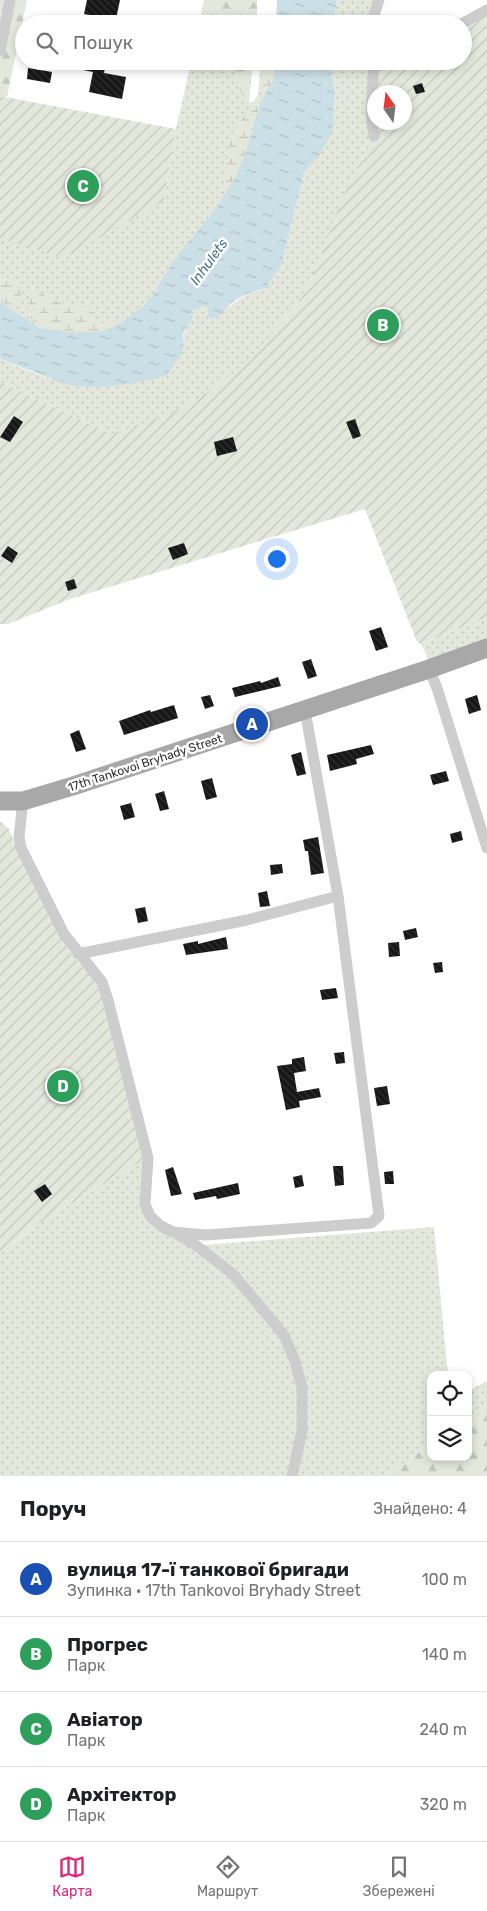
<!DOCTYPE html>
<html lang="uk">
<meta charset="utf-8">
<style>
:root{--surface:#fff;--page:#f2f2f2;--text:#202124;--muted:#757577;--line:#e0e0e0;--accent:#db2777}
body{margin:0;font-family:Rubik,sans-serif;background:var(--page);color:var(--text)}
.controls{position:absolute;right:15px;bottom:15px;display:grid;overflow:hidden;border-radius:10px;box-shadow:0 2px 8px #0003}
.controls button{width:45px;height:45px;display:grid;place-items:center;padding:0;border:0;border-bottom:1px solid var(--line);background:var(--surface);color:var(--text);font:25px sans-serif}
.compass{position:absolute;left:367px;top:85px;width:45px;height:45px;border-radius:50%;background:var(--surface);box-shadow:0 2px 8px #0003;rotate:346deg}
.you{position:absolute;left:276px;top:558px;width:18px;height:18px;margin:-12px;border:4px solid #fff;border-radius:50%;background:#1a73e8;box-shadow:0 0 0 8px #1a73e833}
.badge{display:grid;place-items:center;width:32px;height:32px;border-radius:50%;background:var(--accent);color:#fff;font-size:16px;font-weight:700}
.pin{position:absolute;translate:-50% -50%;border:2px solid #fff;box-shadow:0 1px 5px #0006}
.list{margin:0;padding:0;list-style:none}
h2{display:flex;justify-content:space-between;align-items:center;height:65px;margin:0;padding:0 20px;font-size:21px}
h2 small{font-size:16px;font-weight:400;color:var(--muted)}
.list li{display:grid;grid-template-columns:32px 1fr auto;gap:15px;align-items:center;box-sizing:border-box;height:75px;padding:0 20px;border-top:1px solid var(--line)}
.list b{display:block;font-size:19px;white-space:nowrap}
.list p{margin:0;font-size:16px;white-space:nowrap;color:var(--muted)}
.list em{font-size:16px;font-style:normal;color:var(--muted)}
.icon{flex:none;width:28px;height:28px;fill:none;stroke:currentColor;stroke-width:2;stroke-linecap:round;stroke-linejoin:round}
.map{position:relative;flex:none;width:487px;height:1476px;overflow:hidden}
.search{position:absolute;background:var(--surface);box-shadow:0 2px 8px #0003;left:15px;right:15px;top:15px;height:55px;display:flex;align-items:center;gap:12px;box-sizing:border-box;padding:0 18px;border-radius:28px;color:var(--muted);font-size:19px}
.sheet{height:365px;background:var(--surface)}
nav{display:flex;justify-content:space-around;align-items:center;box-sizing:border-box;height:70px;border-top:1px solid var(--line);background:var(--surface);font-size:14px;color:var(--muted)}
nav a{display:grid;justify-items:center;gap:2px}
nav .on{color:var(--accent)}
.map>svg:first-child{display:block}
</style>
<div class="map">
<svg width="487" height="1476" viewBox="0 0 487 1476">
<defs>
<pattern id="grass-dots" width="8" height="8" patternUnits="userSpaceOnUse" patternTransform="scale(1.25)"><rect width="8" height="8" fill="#e4e8dc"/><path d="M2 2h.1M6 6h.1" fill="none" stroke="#c4c7bd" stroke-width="1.8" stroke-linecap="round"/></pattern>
<pattern id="forest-firs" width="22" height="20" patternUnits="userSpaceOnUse" patternTransform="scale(1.25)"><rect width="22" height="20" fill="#e4e8dc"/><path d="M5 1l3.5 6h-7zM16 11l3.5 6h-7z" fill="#c4c7bd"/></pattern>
<pattern id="wetland-marsh" width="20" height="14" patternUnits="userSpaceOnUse" patternTransform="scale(1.25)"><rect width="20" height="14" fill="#e4e8dc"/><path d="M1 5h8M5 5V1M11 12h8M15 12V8" fill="none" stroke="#c4c7bd"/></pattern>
<pattern id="garden-furrows" width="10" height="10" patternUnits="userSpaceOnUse" patternTransform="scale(1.25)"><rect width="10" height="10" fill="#e4e8dc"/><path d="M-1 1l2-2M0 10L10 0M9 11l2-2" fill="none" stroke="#c4c7bd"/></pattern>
<pattern id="water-ripples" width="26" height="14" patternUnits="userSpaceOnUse" patternTransform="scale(1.25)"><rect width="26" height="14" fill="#cbdfe6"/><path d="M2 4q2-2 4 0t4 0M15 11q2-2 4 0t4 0" fill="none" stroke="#afc0c6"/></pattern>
<pattern id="building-back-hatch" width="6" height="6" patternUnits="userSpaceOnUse" patternTransform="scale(1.25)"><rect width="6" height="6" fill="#171717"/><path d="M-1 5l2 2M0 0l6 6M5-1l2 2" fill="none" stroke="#303030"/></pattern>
</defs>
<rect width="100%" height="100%" fill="#fff"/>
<!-- grass -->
<path fill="url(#grass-dots)" d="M337,0H379L373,24H333Z
M217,61H235L249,102L260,104L234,180L212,213L175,258L152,296L142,307L122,322L70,332L40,328L0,302V239L164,201L176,129L189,71H204Z
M329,61H374V136L310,282C281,334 225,391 169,415C151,422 130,428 111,434L0,382V358L13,365L56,381L184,343C183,334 185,329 191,322V314L199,306L204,305L208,309V315L211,319H215C231,304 245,293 266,288L281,266L304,173L321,153L335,92Z
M487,617V641L429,660L421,644Z
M144,1160L147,1219L203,1245L434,1227L448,1375H431V1444L385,1476H0V1254L37,1224Z
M487,1381V1404L468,1418V1391Z"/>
<!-- forest -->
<path fill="url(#forest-firs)" d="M0,0H27L7,97L0,96Z
M204,0H257V24H199Z
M191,61H217L204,71H189Z
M235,61H253L249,102C237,89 233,79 235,61Z
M487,1404V1476H385L431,1444V1457H468V1418Z"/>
<!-- wetland -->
<path fill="url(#wetland-marsh)" d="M261,61H281L279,73L230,192L224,187L231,136L258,95Z
M0,275L13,280L22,292L18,306L4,312V307L6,304L2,301H0Z
M31,291C45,293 52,300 64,303C72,305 81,303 87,307C94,312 95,322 103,323C111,324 122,319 130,317L112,337L47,330L45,324C25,324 26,305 31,291Z"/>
<!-- garden -->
<path fill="url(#garden-furrows)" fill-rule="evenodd" d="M487,10V617L421,644L417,642L365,509L70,599L8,624H0V382L111,434L170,414L204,395L231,375L261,346L297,304L310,282L321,256L341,200L374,136V63L463,61V24ZM374,92H404V122H374Z
M0,96L176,129L164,201L64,258L0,239Z
M0,821L9,829L17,850L60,936L74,957L97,982L104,997L144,1160L37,1224L0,1254Z"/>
<!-- water -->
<path fill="url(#water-ripples)" d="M277,0H337L333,24H276Z
M277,61H329L335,92L332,133L321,153L304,173L281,266L266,288C254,291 243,295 233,302C226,307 220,319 211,319L208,315V309L204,305L193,311L191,322L186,328L183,335L184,343L180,357L166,376C137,383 106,389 77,386C61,384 47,377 32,371C21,367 11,364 0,358V302L40,328L70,332H101L122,322L142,307L152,296L175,258L212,213L234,180L246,152L260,104L272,81Z"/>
<!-- building -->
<path fill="url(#building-back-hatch)" d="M87,0H120L115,24H103L104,18L84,14Z
M63,61H106L104,73L126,77L122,99L89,92L93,72L63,66Z
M28,68L52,72L50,83L27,79Z
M422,83L425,92L416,94L413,86Z
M14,416L23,422L10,442L0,437Z
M355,419L361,436L353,439L346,422Z
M233,437L237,451L217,456L214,442Z
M184,543L188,554L173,560L168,548Z
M8,546L18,553L12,563L1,556Z
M74,579L77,588L68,591L65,582Z
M381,627L388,647L376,651L369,631Z
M311,659L317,676L308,679L302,662Z
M278,677L281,686L235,697L232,688L260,681L261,683Z
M210,695L214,706L205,709L201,697Z
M477,695L481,710L469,714L465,699Z
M174,705L178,718L124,735L119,721L150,710L151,712Z
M79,730L86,749L76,752L70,734Z
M371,745L374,754L356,759L357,764L330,771L327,755Z
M301,752L306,774L297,776L291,755Z
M446,771L449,781L433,785L430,775Z
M212,778L217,797L206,800L201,781Z
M164,791L169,809L160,811L155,794Z
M131,803L135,817L124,820L120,806Z
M461,831L463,840L452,843L450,834Z
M318,837L324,873L311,875L308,851H305L303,840Z
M282,864L283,873L271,875L270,865Z
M267,891L270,906L260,907L258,893Z
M145,907L148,921L138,923L135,909Z
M416,928L418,937L405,940L403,931Z
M226,937L228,949L186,955L183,944L198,941V944Z
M399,942L400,956L389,957L388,943Z
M442,962L443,972L435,973L433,963Z
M336,988L338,998L322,1000L320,990Z
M344,1052L345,1063L336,1064L334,1053Z
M304,1057L306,1071L294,1073L297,1092L319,1088L321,1097L299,1101L300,1107L286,1110L277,1066L292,1064V1059Z
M387,1086L390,1104L377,1106L374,1088Z
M333,1166H343L344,1185L335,1186Z
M173,1167L182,1194L171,1196L165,1170Z
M393,1171L394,1184H385L384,1172Z
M302,1175L304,1186L295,1188L293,1177Z
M238,1183L240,1194L217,1199L216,1196L195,1200L193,1193Z
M45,1184L52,1194L42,1202L34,1191Z"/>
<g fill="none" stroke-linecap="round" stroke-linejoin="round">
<!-- street -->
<path stroke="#cdcdcd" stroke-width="11" d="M373,24L374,15L379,0
M461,24L487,10
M0,51L10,0
M374,61L371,114L374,136
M374,63L384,65L402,61
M429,669L437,688L487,848
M23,801L19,837L21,848L64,934L102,982L108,1000L148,1158L145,1204L150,1216L161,1226L173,1232L206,1235L371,1223L379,1216L338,896L305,710
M78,954L247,920L338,896
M177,1234L197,1246L233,1274L284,1335L295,1361L302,1388V1431L292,1476"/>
<!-- primary -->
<path stroke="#a8a8a8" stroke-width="19" d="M0,801H23L73,786L429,669L487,648"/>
</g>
<g text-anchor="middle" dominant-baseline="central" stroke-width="5" stroke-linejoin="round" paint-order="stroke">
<!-- street labels -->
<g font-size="12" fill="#303030" stroke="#fff">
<text transform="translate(145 763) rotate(-18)">17th Tankovoi Bryhady Street</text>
</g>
<!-- water labels -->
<g font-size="14" font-style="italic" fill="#467589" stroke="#fff">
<text transform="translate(209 262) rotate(-54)">Inhulets</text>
</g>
</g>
</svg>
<div class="controls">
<button><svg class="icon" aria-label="locate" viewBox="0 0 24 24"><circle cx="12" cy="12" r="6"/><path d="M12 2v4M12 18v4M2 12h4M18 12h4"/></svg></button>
<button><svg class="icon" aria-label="layers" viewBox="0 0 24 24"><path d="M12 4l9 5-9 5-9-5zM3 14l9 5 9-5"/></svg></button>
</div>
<svg class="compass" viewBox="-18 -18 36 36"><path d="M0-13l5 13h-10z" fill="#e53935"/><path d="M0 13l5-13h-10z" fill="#757577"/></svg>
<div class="you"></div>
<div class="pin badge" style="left:252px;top:724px;background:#1a4fb4">A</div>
<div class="pin badge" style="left:383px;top:325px;background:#2e9e5b">B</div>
<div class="pin badge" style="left:83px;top:186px;background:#2e9e5b">C</div>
<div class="pin badge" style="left:63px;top:1086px;background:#2e9e5b">D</div>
<div class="search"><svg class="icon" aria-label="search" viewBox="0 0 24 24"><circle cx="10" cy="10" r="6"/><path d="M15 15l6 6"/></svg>Пошук</div>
</div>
<section class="sheet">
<h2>Поруч<small>Знайдено: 4</small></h2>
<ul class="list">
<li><span class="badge" style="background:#1a4fb4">A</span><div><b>вулиця 17-ї танкової бригади</b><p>Зупинка · 17th Tankovoi Bryhady Street</p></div><em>100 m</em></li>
<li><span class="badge" style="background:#2e9e5b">B</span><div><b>Прогрес</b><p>Парк</p></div><em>140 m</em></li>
<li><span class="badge" style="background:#2e9e5b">C</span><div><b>Авіатор</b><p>Парк</p></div><em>240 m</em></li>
<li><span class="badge" style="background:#2e9e5b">D</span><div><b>Архітектор</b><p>Парк</p></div><em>320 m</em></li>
</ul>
</section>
<nav>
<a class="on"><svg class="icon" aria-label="map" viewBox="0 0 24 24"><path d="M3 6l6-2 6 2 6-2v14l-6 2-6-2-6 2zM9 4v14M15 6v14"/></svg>Карта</a>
<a><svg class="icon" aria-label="directions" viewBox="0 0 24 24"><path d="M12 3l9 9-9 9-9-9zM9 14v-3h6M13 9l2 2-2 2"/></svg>Маршрут</a>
<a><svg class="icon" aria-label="saved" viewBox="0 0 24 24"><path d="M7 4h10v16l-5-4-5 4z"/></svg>Збережені</a>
</nav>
